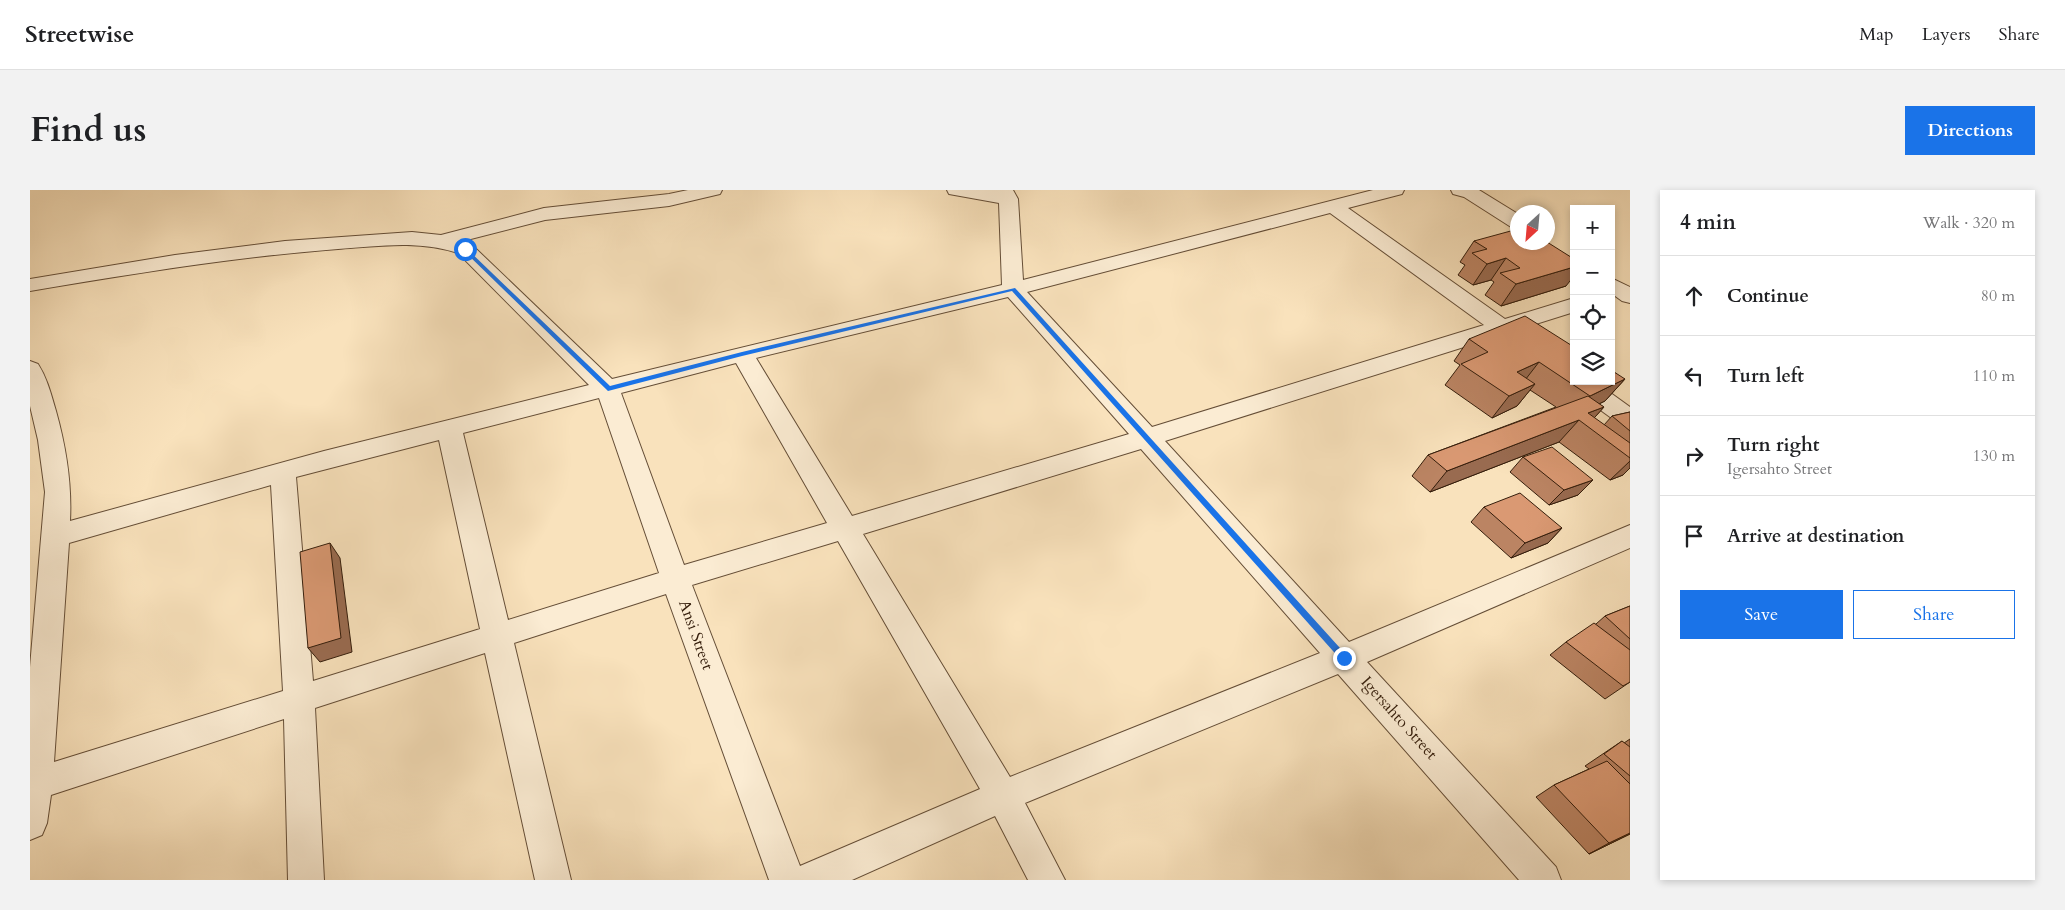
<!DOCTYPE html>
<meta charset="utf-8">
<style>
:root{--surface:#fff;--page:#f2f2f2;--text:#202124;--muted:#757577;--line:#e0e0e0;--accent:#1a73e8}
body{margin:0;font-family:Cardo,serif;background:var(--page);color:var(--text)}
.controls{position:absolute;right:15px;top:15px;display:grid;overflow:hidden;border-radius:0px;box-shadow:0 2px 8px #0003}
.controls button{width:45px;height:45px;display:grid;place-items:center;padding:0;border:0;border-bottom:1px solid var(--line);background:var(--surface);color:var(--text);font:25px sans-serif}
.compass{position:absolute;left:1480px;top:15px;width:45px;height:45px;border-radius:50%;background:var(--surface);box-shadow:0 2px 8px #0003;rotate:206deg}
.stop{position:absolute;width:15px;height:15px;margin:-11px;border:4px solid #1a73e8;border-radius:50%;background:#fff}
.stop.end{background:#1a73e8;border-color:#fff;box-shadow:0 1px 5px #0008}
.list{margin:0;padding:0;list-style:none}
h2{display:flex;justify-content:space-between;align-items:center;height:65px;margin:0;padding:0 20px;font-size:21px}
h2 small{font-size:16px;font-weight:400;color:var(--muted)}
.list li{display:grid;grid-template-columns:32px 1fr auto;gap:15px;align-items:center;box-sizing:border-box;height:80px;padding:0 20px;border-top:1px solid var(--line)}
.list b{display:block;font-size:19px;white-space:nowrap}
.list p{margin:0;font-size:16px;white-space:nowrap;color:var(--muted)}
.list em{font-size:16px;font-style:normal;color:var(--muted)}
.actions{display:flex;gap:10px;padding:15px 20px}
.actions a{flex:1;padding:11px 0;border:1px solid var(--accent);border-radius:0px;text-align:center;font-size:18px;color:var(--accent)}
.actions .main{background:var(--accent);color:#fff}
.icon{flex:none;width:28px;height:28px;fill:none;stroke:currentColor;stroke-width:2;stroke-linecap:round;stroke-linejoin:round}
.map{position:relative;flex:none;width:1600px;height:690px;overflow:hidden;border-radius:0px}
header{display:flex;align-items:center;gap:30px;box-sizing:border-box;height:70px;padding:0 25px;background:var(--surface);border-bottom:1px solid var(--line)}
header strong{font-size:24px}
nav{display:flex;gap:28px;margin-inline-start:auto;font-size:18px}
.intro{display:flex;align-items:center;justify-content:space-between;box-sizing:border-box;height:120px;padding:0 30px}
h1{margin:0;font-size:35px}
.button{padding:12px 22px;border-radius:0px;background:var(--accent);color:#fff;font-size:18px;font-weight:700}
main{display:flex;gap:30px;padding:0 30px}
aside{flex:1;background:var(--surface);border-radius:0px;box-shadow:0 2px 8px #0003}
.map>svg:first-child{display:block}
</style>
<header>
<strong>Streetwise</strong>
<nav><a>Map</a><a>Layers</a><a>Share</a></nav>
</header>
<div class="intro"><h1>Find us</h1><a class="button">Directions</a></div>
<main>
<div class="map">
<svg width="1600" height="690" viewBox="0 0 1600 690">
<rect width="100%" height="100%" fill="#f9e2bc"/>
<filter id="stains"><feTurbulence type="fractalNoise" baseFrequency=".004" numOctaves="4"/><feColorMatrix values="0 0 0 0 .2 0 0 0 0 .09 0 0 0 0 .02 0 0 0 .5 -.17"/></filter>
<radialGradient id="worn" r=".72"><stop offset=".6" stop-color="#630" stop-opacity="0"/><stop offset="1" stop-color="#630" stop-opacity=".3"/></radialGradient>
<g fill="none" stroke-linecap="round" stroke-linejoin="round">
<!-- minor casing -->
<g stroke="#654e37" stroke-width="2">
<path id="minor" d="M658,0H692L690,4L639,16L515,30L433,51L442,55L582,189L972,95L969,13L919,4L917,0H983L988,9L993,90L1343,0H1374L1372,4L1318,18L1475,129L1544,108V122L1490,139L1544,177V191H1564L1600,217V238L1591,235L1469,146L1135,251L1319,452L1600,335V358L1337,472L1526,677L1531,690H1489L1308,484L995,613L1035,690H998L965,626L822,690H739L636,404L484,453L541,690H505L455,463L285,518L294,690H258L254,529L21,605L17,633L12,645L0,650V477L15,302L8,250L0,216V171L8,174C17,188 21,204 26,221C36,257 42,293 40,331L294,261L559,195L428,63C388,50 349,56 308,59C204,67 102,84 0,101V89L145,65L255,51L382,42L411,45L514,18L639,4ZM1300,23L1454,135L1122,237L997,102ZM978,107L1099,244L822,326L726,168ZM706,173L797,333L654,375L591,203ZM569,208L629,383L478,430L433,243ZM409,250L450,439L283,491L266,287ZM1111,259L1290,463L980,587L833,344ZM241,295L253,501L24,572L39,353ZM808,351L950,599L770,676L662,395Z
M1421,0H1449L1488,24V39L1481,37L1434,7L1423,4Z
M1581,88L1600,97V113L1592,111L1581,103Z"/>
</g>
<!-- minor -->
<use href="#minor" fill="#fbecd3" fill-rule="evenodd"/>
</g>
<!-- wall -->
<path fill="#bb8463" stroke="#341d0b" d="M1444,51L1536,96L1471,116L1455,105L1464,92L1461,90L1443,95L1428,85L1435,75L1430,72Z
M1439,149L1595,189L1575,211L1569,214L1574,217L1564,228L1574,235L1582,226L1600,222V278L1593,285L1580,290L1529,252L1400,302L1382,286L1398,265L1526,217L1500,200L1487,216L1462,228L1415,195L1430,175L1424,171Z
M1493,267L1548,305L1519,315L1480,282Z
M1454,317L1532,338L1518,353L1481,368L1441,332Z
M1600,416V492L1575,509L1520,465L1536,452L1566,434L1575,426Z
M1600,549V644L1559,664L1506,607L1524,595L1559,579L1555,576L1592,551L1594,553Z"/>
<!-- shaded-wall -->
<path fill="#996b50" stroke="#341d0b" d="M1476,68L1461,90L1443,95L1457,74Z
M1544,77V86L1536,96L1471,116L1486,94Z
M1509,172L1492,194L1487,182Z
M1595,189L1575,211L1541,227L1560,206Z
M1505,194L1487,216L1462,228L1479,206Z
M1574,217L1557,236L1558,223Z
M1549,230L1529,252L1400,302L1417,281Z
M1600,271V278L1593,285L1580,290Z
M1563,290L1548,305L1519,315L1534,300Z
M1532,338L1518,353L1481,368L1495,353Z
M300,353L310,368L322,462L290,472L278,458Z
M1600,643V644L1559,664L1579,653Z"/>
<!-- building -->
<path fill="#da9973" stroke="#341d0b" d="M1488,39V52H1517L1544,69V77L1486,94L1470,83L1490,78L1476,68L1457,74L1442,63L1457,59L1444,51Z
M1495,126L1544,157V191H1581V180L1595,189L1560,206L1509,172L1487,182L1505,194L1479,206L1431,174L1458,162L1439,149Z
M1558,206L1574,217L1558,223L1600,253V268L1549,230L1417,281L1398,265Z
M1600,222V241L1582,226Z
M1522,257L1563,290L1534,300L1493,267Z
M1490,303L1532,338L1495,353L1454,317Z
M300,353L311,448L278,458L270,362Z
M1600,416V449L1575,426Z
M1564,433L1600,460V492L1593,496L1536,452Z
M1592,551L1600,557V586L1574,564Z
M1577,571L1600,594V643L1579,653L1524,595Z"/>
<!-- route -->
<path fill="#1a73e8" d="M435,57L580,196L712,162L985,98L1319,468L1314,471L1311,470L982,101L712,166L578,201L433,60Z"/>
<g text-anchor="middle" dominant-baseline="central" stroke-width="4.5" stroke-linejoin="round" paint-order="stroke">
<!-- street labels -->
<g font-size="16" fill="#341d0b" stroke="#fbecd3">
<text transform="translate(666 445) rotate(70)">Ansi Street</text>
<text transform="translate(1369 528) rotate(48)">Igersahto Street</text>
</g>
</g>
<rect width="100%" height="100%" filter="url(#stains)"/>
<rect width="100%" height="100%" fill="url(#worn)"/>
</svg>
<div class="controls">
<button>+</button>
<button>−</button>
<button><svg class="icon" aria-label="locate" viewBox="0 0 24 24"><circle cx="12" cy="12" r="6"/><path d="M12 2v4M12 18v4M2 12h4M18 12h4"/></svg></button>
<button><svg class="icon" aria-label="layers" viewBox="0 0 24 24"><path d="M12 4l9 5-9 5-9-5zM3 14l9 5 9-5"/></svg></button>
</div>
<svg class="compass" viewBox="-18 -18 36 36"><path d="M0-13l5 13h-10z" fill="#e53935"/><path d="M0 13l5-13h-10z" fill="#757577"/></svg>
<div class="stop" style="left:435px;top:59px"></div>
<div class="stop end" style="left:1314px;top:468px"></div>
</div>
<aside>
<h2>4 min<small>Walk · 320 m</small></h2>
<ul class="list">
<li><svg class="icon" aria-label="ahead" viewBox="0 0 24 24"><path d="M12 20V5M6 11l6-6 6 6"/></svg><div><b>Continue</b></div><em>80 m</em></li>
<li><svg class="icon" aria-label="left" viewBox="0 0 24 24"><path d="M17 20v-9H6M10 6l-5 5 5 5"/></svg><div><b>Turn left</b></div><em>110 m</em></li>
<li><svg class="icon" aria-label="right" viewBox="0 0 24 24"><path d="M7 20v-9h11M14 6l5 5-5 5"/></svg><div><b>Turn right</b><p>Igersahto Street</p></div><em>130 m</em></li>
<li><svg class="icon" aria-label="arrive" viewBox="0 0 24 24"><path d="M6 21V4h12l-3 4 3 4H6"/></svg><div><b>Arrive at destination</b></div></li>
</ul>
<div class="actions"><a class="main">Save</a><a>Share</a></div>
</aside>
</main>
